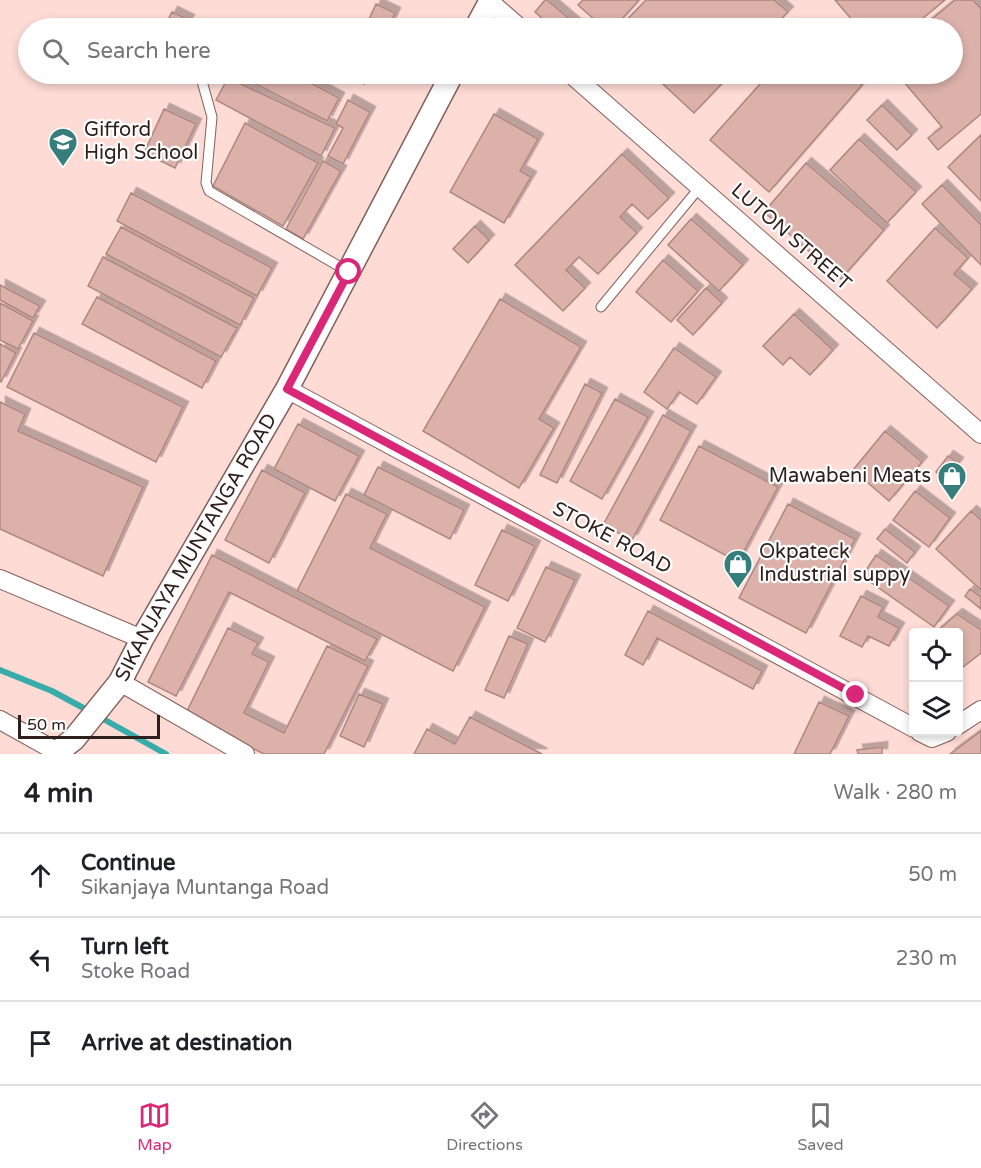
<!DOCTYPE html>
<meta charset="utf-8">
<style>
:root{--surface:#fff;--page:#f2f2f2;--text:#202124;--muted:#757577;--line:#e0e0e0;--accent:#db2777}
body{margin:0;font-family:"Varela Round",sans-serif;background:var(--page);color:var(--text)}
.controls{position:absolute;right:18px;bottom:18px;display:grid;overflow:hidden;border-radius:6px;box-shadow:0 3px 9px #0003}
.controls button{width:54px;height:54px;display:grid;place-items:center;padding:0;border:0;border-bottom:2px solid var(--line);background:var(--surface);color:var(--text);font:30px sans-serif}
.scale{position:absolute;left:18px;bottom:15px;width:142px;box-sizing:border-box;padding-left:6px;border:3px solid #2f201d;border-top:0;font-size:16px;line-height:21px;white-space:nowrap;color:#2f201d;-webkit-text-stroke:4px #fff;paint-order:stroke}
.stop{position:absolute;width:18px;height:18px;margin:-14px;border:4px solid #db2777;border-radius:50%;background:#fff}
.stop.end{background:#db2777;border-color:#fff;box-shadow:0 2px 6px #0008}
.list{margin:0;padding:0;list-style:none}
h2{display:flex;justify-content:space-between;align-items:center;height:78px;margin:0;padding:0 24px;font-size:26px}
h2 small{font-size:20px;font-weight:400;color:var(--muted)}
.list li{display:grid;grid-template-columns:39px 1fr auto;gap:18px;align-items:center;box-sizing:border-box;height:84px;padding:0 24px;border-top:2px solid var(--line)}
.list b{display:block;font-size:22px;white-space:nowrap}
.list p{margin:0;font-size:20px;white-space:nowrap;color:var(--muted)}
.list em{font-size:20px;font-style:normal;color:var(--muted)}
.icon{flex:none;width:33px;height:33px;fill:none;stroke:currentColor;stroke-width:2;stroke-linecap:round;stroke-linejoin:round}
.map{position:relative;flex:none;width:981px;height:754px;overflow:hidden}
.search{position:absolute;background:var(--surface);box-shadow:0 3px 9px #0003;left:18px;right:18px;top:18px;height:66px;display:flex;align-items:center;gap:15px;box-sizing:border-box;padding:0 21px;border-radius:33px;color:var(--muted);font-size:22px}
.sheet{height:330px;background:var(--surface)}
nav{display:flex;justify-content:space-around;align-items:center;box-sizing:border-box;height:84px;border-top:2px solid var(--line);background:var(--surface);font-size:16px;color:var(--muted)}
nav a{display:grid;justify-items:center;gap:3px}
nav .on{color:var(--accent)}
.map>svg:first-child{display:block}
</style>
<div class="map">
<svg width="981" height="754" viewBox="0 0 981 754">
<defs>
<filter id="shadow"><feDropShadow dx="5.5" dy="-5.5" stdDeviation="0" flood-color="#0004"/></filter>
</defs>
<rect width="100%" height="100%" fill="#fedbd5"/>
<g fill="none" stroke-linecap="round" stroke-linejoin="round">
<!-- stream -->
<path stroke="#38aca9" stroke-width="6" d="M0,670L52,691L89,711
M98,716L166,754"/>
</g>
<!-- building -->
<path fill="#dbb1aa" stroke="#ae8780" stroke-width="1.5" filter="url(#shadow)" d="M545,0H547L580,28H553L535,12Z
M583,0H639L614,28H604L578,5Z
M646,0H774L788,12L772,28H619Z
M835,0H945L911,28H859Z
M955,0H973L981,9V114L938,150L928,138L942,127L898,75L889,83L881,74H952V28H921Z
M376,4L395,13L388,28H365Z
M172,12L189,20L184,28H164Z
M237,74H294L339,98L327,121Z
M345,74H368L364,84Z
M652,74H731L694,113Z
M769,74H849L862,85L769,192L710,140Z
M228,78L335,128L321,156L216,100Z
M348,100L370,112L343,164L328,156L343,128L336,124Z
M882,105L912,135L897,150L867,120Z
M164,109L196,124L175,168L144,153Z
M494,114L538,139L520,171L531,177L504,223L450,192Z
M245,123L318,163L283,226L213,186Z
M981,135V201L948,167Z
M859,139L916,192L887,223L830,170Z
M622,154L669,198L648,219L632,204L620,217L637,233L598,274L579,257L566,270L585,288L563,311L515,265Z
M323,161L341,171L303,239L286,229Z
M806,163L884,230L841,279L764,212Z
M942,185L981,225V265L922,204Z
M131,193L272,268L257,296L117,221Z
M691,219L743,265L719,291L668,245Z
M475,226L489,240L468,263L453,249Z
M121,227L254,298L240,325L106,254Z
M935,228L968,258L954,274L972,289L937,328L887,281Z
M103,257L237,328L221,357L88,286Z
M663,260L698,291L671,322L636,292Z
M0,285L40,306L33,318L0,300Z
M706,288L722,303L693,335L677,320Z
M97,297L216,361L202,388L82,324Z
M500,299L581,347L539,419L554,428L519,488L423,431Z
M0,303L33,321L18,349L0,340Z
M794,314L833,350L810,375L790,357L783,365L763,346Z
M34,333L183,407L156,462L7,387Z
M0,344L16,353L1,382L0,381Z
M674,348L716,377L697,404L679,392L667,409L644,392Z
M585,384L602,393L557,483L540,475Z
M615,399L648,417L602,499L570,481Z
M0,402L25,414L18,431L143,487L103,576L0,529Z
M663,415L691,431L632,540L603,525Z
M298,424L359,456L335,501L274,469Z
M885,431L922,462L889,501L853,470Z
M699,446L778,487L738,562L660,520Z
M948,456L958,463L945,480L936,472Z
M378,467L464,510L450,539L364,495Z
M262,470L305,493L269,563L225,540Z
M915,491L950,518L929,547L893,520Z
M346,494L387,514L370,548L485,607L453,671L297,591Z
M788,504L855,539L806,633L739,598Z
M971,511L981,520V590L936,549Z
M885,529L915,552L907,563L877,539Z
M502,530L535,546L508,601L475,585Z
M212,555L377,639L365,661L229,592L176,696L148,682Z
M876,555L949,606L934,627L862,576Z
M546,567L575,580L545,642L517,628Z
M970,589L981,597V609L965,596Z
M861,596L883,607L878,617L899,628L889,646L868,636L862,647L840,636Z
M648,611L762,671L753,689L657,638L643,665L625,655Z
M957,614L981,630V653L958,671V632H936Z
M228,628L258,643L252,654L269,662L244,713L284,733L327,646L368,666L324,754H264L185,715Z
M509,636L528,644L504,698L485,690Z
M359,694L383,704L364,747L340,736Z
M819,702L849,716L830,754H794Z
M470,717L542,754H414L427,729L455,744Z
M981,731V754H950Z
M882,747V754H858L857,750Z"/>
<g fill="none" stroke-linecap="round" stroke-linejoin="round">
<!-- service casing -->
<g stroke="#845f59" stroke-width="11">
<path id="service" d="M200,74L212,117L206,183L209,191L349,272
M601,307L700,187"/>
</g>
<!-- minor casing -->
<g stroke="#845f59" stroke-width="20">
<path id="minor" d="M490,2L520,28
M571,74L981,434
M287,389L914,728
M0,579L142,639
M120,682L245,754
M0,720L61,754
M958,725L981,710
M920,732L932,738L947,732"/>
</g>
<!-- tertiary casing -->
<g stroke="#845f59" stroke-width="25">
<g id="tertiary">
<path d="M476,28L491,0"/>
<path id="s1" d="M55,754L74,739L120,682L142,639L287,389L452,74"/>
</g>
</g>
<!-- service -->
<use href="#service" stroke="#fff" stroke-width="9"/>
<!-- minor -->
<use href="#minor" stroke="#fff" stroke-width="18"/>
<!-- tertiary -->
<use href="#tertiary" stroke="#fff" stroke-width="22"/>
</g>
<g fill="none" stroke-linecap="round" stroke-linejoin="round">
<!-- route -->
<path stroke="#db2777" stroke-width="8" d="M349,272L287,389L856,695"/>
</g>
<!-- icons -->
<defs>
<g id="school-pin" transform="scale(1.5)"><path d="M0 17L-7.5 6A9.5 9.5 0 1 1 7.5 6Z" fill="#367e7c" stroke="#fff"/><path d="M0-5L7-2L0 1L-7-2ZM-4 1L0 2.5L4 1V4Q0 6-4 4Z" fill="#fff"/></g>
<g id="shop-pin" transform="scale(1.5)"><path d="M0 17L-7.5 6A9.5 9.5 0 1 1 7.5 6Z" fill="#367e7c" stroke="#fff"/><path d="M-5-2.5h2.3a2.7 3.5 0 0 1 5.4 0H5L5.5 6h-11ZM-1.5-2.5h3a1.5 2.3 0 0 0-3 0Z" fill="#fff"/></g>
</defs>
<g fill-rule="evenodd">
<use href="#school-pin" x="63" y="142"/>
<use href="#shop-pin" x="952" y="476"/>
<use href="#shop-pin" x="738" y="564"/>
</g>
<g text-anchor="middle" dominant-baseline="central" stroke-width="4.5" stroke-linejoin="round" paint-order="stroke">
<!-- poi labels -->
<g font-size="20" fill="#2f201d" stroke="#fff" text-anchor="start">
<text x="84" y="130">Gifford<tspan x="84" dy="23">High School</tspan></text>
<text x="931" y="476" text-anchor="end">Mawabeni Meats</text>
<text x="759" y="552">Okpateck<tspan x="759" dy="23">Industrial suppy</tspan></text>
</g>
<!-- street labels -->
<g font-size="20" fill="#2f201d" stroke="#fff">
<text transform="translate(791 237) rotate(41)">LUTON STREET</text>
<text transform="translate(612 538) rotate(28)">STOKE ROAD</text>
<text stroke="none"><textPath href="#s1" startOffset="252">SIKANJAYA MUNTANGA ROAD</textPath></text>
</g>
</g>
</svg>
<div class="controls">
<button><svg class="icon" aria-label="locate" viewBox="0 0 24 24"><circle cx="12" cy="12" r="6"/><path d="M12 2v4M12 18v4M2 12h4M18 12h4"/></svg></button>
<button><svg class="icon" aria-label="layers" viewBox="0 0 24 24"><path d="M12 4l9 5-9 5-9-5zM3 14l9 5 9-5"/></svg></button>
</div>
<div class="scale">50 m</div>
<div class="stop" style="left:349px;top:272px"></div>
<div class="stop end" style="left:856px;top:695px"></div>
<div class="search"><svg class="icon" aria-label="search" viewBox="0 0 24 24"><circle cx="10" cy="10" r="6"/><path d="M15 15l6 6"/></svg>Search here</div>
</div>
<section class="sheet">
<h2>4 min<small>Walk · 280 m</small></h2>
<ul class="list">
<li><svg class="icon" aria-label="ahead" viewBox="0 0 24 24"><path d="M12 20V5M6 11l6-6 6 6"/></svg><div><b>Continue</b><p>Sikanjaya Muntanga Road</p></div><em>50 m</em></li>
<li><svg class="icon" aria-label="left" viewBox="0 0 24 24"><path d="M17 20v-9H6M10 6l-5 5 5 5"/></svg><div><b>Turn left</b><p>Stoke Road</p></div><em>230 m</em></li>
<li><svg class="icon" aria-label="arrive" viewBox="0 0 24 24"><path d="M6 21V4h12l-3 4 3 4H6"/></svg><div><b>Arrive at destination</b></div></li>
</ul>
</section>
<nav>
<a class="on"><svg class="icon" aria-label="map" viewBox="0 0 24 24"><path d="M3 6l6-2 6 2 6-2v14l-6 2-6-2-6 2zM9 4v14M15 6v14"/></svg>Map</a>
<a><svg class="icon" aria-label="directions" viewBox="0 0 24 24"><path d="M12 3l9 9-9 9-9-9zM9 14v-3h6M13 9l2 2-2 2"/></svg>Directions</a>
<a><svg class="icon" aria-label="saved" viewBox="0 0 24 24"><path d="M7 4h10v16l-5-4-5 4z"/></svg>Saved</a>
</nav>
